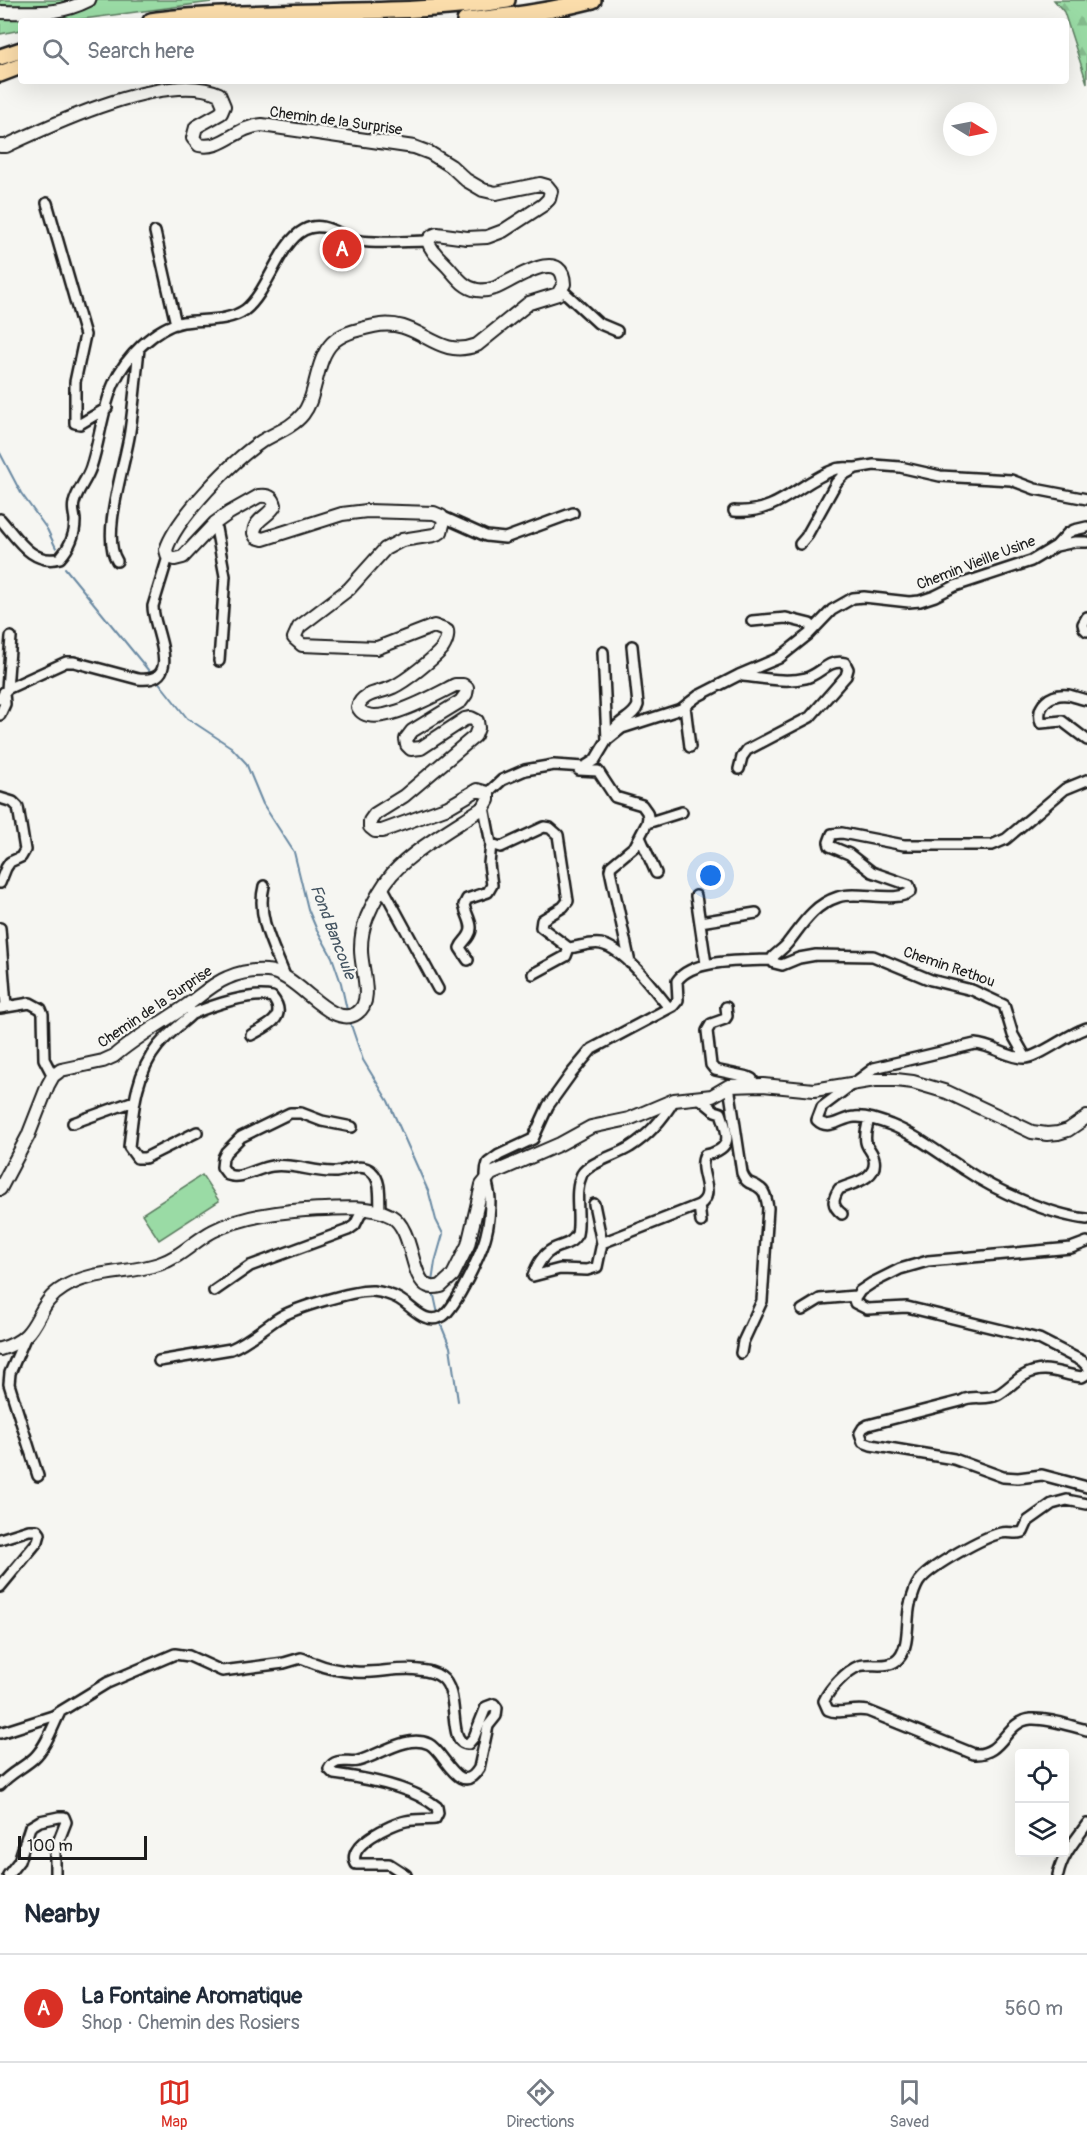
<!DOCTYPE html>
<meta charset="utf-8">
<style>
:root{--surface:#fff;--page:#f2f2f3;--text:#1f2937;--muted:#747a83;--line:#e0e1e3;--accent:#d93025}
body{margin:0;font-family:Pangolin,sans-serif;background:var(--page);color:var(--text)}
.controls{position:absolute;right:18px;bottom:18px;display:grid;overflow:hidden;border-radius:6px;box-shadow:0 6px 24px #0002}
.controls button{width:54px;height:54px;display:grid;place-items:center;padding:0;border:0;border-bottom:2px solid var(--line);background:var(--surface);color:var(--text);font:30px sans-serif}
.compass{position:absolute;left:943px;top:102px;width:54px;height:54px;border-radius:50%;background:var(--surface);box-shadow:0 6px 24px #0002;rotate:100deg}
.scale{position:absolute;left:18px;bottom:15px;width:129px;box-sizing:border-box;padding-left:6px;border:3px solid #1c1c1c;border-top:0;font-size:16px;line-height:21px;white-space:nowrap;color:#1c1c1c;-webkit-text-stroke:4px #f6f6f2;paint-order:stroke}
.you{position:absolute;left:711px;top:876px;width:21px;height:21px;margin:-15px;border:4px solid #fff;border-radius:50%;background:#1a73e8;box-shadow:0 0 0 9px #1a73e833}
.badge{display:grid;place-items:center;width:39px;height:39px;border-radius:50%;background:var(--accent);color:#fff;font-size:20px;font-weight:700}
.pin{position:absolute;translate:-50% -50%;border:3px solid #fff;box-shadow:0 2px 6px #0006}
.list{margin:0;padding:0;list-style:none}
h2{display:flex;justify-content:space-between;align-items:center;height:78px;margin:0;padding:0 24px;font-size:26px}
h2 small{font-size:20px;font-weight:400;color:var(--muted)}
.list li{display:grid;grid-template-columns:39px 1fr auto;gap:18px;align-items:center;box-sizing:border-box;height:108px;padding:0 24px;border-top:2px solid var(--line)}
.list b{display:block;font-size:22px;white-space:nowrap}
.list p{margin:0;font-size:20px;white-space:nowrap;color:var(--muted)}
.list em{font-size:20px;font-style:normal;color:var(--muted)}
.icon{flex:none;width:33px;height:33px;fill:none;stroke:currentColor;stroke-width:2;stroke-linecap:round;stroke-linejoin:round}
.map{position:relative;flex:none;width:1087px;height:1875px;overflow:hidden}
.search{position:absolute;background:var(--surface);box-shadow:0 6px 24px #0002;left:18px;right:18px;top:18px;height:66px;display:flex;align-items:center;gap:15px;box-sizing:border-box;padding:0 21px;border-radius:6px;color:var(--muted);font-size:22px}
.sheet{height:186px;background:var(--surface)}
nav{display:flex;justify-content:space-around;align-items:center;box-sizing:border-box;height:84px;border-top:2px solid var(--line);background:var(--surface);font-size:16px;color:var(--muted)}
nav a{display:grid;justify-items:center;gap:3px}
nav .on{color:var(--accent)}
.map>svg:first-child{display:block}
</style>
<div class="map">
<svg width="1087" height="1875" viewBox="0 0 1087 1875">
<defs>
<pattern id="forest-firs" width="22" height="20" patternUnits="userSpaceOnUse" patternTransform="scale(1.5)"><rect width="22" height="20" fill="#9adba5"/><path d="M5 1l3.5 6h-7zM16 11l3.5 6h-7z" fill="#84bb8d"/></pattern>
</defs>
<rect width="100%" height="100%" fill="#f6f6f2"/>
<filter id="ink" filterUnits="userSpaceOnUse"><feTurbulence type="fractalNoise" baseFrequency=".0167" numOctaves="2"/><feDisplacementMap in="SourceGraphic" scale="12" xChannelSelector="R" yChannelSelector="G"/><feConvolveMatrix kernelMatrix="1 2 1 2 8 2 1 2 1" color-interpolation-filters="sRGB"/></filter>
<g filter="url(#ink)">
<!-- grass -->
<path fill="#9adba5" stroke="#5b7c60" stroke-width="1.5" d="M0,0H227L68,21H21V30L0,34Z
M202,1175L219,1201L159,1240L142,1214Z"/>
<!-- forest -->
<path fill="url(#forest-firs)" stroke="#5b7c60" stroke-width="1.5" d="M1054,0H1087V83L1064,12Z"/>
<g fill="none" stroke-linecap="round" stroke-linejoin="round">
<!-- stream -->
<path stroke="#6b8aa3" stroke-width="2" d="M0,453L21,493L47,529L56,548
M65,568L153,676
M157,680L187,718L231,747L246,763L263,804L294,852L308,909L316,928L332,957L341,983L347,1010
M349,1019L363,1060L388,1101L429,1193L436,1220L443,1234L435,1262L432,1282
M433,1291L438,1314
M439,1320L450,1347L458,1401"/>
<!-- minor casing -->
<g stroke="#1c1c1c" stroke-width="14">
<path id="minor" d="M47,203L85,335L75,382V423L80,424L107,408
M155,232L176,324
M562,290L598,323L617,331
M734,511C778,515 799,482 836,469C841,467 848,468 854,468
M441,516L486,536L505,538L573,513
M0,519C17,538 32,566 60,558C69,548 75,535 75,521C75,515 72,510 74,503C77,490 87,480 91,467C100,440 102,409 114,383C125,358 155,327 183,322C203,319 228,322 245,310C268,292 279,243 304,230C325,219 341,238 360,241C379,244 408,241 428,241
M215,523L225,576L219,661
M800,544L806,537L836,483L843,475L856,468L874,465L900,467L940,476L1011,480L1035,489L1087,499
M1056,546L1075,542H1087
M117,561C100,536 126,462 130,431C134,404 136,376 139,349
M1087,617L1083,624L1084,628L1087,631
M752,621L786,618L810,624L811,630
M603,652L607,740
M7,689L11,637
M0,699L7,689L66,662H74L138,679C186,684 152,627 153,606L168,557
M1087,700C1081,699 1074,696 1068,695C1051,693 1035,705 1041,723L1062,721L1087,740
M685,706L690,747
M0,715L5,704L4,692
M615,728C622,719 635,716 638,705L632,646
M739,769L742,757L747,750L810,717L846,676L848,669L845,663C828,659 821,674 806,678C786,683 763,678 743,676
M579,770L598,771L615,797L642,805L647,812L648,817L647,823L635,846L611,866L610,870L630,963
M488,793L502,780L525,770L554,765L584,767L595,760L607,740L622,728L681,709L698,696L739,675L779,658L809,634L832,610L853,598L864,597L909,602L920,601L935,596L955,586L1031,561L1056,546L1068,533L1074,530L1087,527
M0,798L13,802L18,807L25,850L21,857L10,862L6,868L0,883
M484,807L491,844L501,847L544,827L550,828L558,835L568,901L563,907L542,920L541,927L569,948C579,947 591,942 601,944C625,949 654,989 669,1008
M647,823L682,812
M640,837L656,873
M264,886C256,918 274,947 285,976
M383,888L438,989
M696,896L706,964
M700,922L756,913
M0,928L6,1006
M468,960L460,948C462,942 466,941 469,935C475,926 466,915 464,905L467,899L488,892L492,885L489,864L491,844
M533,974L566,956L569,948
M187,1005L192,1014C181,1024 168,1034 158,1046C135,1074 133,1112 129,1147L137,1158H145L197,1132
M726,1007L727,1016L725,1019L711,1024L707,1031L711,1065L715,1070L748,1077L752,1079L754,1084
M0,1008L30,1003L41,1009L43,1014L44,1059L53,1076
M192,1014C213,1005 251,992 272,997C289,1018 267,1026 251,1035
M1087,1028C1069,1033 1039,1058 1024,1058C1007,1058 993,1045 975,1044L874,1068L822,1107L817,1120C829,1132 842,1117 855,1117C867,1116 880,1121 891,1125C918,1136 940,1154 965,1170C996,1191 1050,1215 1087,1219
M1026,1058L1013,1035L1004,1005L972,990L931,980L873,956L816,955L799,958L782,965L774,963L773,957C778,952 783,949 787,944C802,925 813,905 838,897C857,890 898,904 911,891L909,885L872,872L849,854L830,846L829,842L832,834L842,833L904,845H992L1006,839L1065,789L1087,780
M729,1086L742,1173C748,1187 752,1181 761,1189C766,1193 767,1202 768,1208L762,1301L743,1342L741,1353
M698,1097L715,1111L721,1113C729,1136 733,1149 705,1155C696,1172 718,1193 699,1205
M674,1100C663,1119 649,1135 630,1147C618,1155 588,1163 582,1174C573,1193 581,1215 577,1234C571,1245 563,1244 553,1249C542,1255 537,1265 533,1276L560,1269L587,1270L597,1267L602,1243L699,1205L701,1222
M73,1123L134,1101
M352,1127L322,1121L301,1113H290L241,1137L226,1152L223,1158L222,1167L228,1175C242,1180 257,1168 272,1166C294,1163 314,1173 336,1172C347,1171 362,1162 372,1172C382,1181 379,1199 380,1211
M594,1204L602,1243
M842,1214C832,1206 832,1200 839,1189C853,1183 878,1179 874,1159C873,1152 867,1148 866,1142C864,1134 868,1125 869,1118
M1087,1242L1071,1248L928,1261L900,1269L872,1283L860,1291L854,1300L855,1303L867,1309L907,1307L1039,1339L1082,1361L1087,1366
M214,1291L250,1266L348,1230L355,1225L363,1209
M802,1310L820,1299L855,1296
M25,1338L10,1373L9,1384L38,1476
M159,1361L231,1349C248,1342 262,1329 277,1319C293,1308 355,1290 373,1291C382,1292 392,1295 399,1299C413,1307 425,1326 443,1316C456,1307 482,1252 486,1235C489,1224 490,1211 490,1199C489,1186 483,1176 488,1163L499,1155L533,1139L548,1106L571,1074L592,1049L673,1006L678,1000L677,981C692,958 748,961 773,960
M1087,1374L1082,1377C1060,1375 1046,1363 1023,1376C1014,1381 1006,1391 997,1395C985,1401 972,1394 961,1401L868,1425L863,1428L860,1433L863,1442L871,1445L954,1459L1003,1477L1018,1478L1042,1475L1087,1487
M1087,1504L1067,1500L1052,1504L1028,1521L1023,1532C1016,1535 1009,1531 1001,1533C983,1537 933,1565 921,1579C915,1585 913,1596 910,1604C906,1620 910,1645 899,1658C889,1670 872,1662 859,1666C846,1671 829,1689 824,1701L828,1710C839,1715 853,1708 868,1711L974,1754C1003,1756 1005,1721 1031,1719C1049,1718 1070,1726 1087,1730
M0,1539L29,1530H37L40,1534L38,1541L0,1587
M0,1733L53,1716L107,1683L175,1654L189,1656L222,1671L284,1663L301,1658C306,1659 309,1662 314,1663C326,1668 341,1671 355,1672C376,1674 398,1667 419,1670C427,1671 435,1672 441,1677C462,1692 446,1744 468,1744L474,1737L486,1707L494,1704L497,1708L496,1716L488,1726L479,1768C460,1800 444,1751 429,1744C407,1734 380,1755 358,1761C348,1763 335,1757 329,1769L334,1774C364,1778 413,1787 437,1807L438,1813L435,1819C425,1820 416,1819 406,1821C391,1824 346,1845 356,1864H389L406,1875
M0,1785C10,1773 23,1768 34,1758C46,1747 53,1726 60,1712
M8,1875L19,1861L30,1827L40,1821L59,1817H64L66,1822L55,1850V1875
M1058,1875C1062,1855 1075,1841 1087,1824"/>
</g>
<!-- secondary casing -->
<g stroke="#1c1c1c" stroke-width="16">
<path id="secondary" d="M0,12C33,12 58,16 89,0
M0,146H6C55,123 168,70 219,94L224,106L221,113L196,127L193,138L199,145C224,150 235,127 262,125L414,147L430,153L451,166L466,180L483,190L496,193L540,184L547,186L551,191L549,199L543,205L503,231L487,237L467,238L437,234L432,236L428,241C431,252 441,259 448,267C456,276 464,288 477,290C483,291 489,290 495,288C511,282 563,244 564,284L558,294L529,303L477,345C434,361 420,316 374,326C331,335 325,343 315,384C312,395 310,405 303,414C293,427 275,433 262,441C233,460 176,518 166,550L168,557L175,559L183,557L215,523L229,513L259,496C267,495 273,496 275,505C269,517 255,518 254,533L256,537L263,539L342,514L367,511L434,513L441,516L444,521L441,532L434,535L402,540L385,549L349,589L299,627L294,638L302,645L377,648L434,626L447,631C448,637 446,643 442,649C433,659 406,681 393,687C381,693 362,692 358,707C370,733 437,694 455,685H463L467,688L466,694L461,701L412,731L406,739L407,745L411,749L421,748L465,719L471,718L477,721L478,728L475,736L404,796L375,814L370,821V827L375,831H382L448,807L477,790L488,793V800L484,807C456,826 414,849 392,874C382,886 373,903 367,917C363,927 361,938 361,948C360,967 375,1001 357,1013C331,1031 297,972 267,971C253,970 240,972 227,978C212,984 199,997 186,1006C162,1023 136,1037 114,1056L103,1061L61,1070L53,1076L48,1085L28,1136L0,1189
M0,1349C44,1337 32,1306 63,1288C91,1270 129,1274 159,1264C181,1257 194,1241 213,1231C241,1217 275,1212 305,1210C328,1209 371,1204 391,1216C414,1229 410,1279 428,1286C432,1288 437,1287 441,1286L453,1275L468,1245L482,1185L491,1174L560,1144L591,1127L629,1119L674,1100L712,1096L729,1086L763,1085L814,1090L875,1080H896L913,1082L947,1092L1032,1132L1047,1134L1058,1133L1068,1130L1087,1117"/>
</g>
<!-- trunk casing -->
<g stroke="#1c1c1c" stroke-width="20">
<path id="trunk" d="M151,21C175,17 200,16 224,15C319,9 413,15 507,0
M465,21C508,17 551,11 593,0
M0,57L21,50
M0,74L21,66"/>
</g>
<!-- minor -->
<use href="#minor" stroke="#f6f6f2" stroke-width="9"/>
<!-- secondary -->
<use href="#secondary" stroke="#f6f6f2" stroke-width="12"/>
<!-- trunk -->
<use href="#trunk" stroke="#fbddab" stroke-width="15"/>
</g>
</g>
<g text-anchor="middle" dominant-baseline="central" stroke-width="4.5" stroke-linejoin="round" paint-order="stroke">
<!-- street labels -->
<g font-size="15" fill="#1c1c1c" stroke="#f6f6f2">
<text transform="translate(336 121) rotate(8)">Chemin de la Surprise</text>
<text transform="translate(976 563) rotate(-21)">Chemin Vieille Usine</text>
<text transform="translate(949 967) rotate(19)">Chemin Rethou</text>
<text transform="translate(155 1007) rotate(-34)">Chemin de la Surprise</text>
</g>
<!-- water labels -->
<g font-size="16" font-style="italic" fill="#435360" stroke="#f6f6f2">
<text transform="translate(333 932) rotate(69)">Fond Bancoule</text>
</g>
</g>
</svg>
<div class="controls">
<button><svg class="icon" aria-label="locate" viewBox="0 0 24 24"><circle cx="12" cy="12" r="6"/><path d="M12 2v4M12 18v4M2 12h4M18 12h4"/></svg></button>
<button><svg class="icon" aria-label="layers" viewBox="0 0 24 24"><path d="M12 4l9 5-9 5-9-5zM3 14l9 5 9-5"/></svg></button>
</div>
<svg class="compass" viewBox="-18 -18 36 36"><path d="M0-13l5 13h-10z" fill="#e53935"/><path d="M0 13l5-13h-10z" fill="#747a83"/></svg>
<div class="scale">100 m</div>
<div class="you"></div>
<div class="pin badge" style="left:342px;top:249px">A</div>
<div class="search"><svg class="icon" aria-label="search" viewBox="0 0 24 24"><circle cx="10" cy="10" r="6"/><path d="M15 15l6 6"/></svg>Search here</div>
</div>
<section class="sheet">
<h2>Nearby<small></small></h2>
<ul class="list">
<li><span class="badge">A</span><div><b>La Fontaine Aromatique</b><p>Shop · Chemin des Rosiers</p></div><em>560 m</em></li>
</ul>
</section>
<nav>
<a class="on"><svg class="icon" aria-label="map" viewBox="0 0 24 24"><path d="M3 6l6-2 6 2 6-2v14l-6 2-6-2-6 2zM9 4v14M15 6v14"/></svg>Map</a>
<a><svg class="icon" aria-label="directions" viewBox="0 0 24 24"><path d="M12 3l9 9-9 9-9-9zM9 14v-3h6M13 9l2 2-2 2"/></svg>Directions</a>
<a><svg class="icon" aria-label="saved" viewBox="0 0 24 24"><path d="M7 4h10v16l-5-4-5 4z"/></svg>Saved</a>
</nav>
